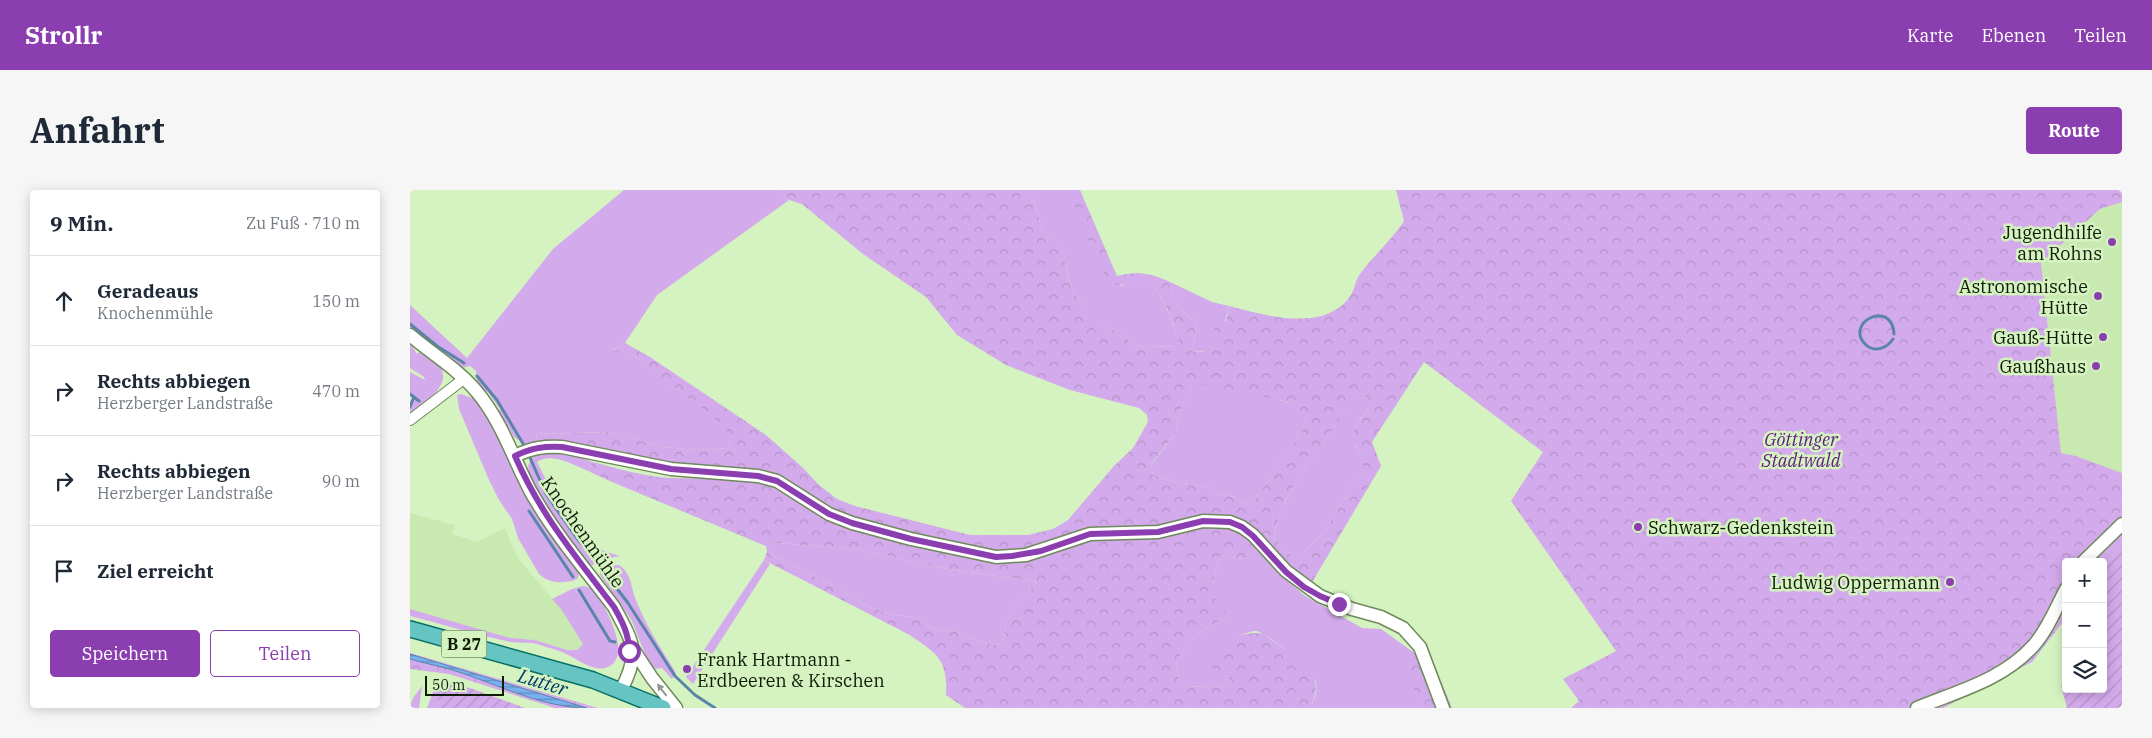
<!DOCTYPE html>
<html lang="de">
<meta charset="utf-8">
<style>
:root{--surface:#fff;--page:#f6f6f7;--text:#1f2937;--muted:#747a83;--line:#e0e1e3;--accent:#8a3eaf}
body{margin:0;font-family:"IBM Plex Serif",serif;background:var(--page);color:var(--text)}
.controls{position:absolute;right:15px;bottom:15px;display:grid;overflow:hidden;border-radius:5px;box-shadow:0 2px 12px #0003}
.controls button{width:45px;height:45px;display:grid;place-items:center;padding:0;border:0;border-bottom:1px solid var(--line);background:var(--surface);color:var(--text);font:25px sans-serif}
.scale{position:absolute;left:15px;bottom:12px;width:79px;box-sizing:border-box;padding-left:5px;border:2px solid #101b08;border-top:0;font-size:14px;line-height:18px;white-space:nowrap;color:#101b08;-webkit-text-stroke:4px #d5f3c0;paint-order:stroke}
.stop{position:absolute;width:15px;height:15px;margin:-11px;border:4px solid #8a3eaf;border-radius:50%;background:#fff}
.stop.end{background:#8a3eaf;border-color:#fff;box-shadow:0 1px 5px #0008}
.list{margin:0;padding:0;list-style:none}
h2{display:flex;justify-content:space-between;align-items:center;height:65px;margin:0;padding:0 20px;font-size:21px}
h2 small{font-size:16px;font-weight:400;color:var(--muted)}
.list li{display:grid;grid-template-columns:32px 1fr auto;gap:15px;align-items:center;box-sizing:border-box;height:90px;padding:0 20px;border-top:1px solid var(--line)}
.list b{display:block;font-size:19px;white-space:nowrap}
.list p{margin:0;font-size:16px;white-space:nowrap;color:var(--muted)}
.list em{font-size:16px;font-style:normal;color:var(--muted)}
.actions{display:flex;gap:10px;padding:15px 20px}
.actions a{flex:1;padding:11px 0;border:1px solid var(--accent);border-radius:5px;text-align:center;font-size:18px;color:var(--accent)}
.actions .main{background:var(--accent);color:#fff}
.icon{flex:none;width:28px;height:28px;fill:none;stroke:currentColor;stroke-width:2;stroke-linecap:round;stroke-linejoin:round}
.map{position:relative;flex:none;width:1712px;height:518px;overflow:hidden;border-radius:5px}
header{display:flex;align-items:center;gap:30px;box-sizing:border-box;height:70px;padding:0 25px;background:var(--accent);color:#fff}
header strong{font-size:24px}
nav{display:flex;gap:28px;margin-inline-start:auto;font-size:18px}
.intro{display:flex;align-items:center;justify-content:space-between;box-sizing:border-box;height:120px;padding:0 30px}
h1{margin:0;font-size:35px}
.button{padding:12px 22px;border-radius:5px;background:var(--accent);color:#fff;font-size:18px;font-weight:700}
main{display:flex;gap:30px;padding:0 30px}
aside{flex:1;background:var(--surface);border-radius:5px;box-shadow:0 2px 12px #0003}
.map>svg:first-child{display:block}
</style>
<header>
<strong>Strollr</strong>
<nav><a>Karte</a><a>Ebenen</a><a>Teilen</a></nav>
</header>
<div class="intro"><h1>Anfahrt</h1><a class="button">Route</a></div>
<main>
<aside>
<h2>9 Min.<small>Zu Fuß · 710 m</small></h2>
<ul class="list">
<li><svg class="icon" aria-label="ahead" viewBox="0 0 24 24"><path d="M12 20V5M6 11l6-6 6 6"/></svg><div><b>Geradeaus</b><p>Knochenmühle</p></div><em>150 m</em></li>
<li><svg class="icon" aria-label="right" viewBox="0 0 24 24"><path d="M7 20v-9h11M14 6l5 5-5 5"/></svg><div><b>Rechts abbiegen</b><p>Herzberger Landstraße</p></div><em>470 m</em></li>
<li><svg class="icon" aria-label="right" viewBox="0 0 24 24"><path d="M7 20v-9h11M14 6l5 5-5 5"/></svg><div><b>Rechts abbiegen</b><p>Herzberger Landstraße</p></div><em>90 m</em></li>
<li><svg class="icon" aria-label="arrive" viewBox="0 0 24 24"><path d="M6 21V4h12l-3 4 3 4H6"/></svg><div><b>Ziel erreicht</b></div></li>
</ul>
<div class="actions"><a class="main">Speichern</a><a>Teilen</a></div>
</aside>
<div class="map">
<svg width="1712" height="518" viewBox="0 0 1712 518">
<defs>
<pattern id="forest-crowns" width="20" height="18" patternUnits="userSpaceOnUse" patternTransform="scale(1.25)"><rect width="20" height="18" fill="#d3aaeb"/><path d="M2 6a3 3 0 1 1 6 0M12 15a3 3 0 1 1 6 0" fill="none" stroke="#b492c8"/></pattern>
<pattern id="garden-furrows" width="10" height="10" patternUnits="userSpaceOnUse" patternTransform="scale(1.25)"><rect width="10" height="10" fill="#d3aaeb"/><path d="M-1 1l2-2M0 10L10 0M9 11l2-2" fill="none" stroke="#b492c8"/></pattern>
<pattern id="water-rules" width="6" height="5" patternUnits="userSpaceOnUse" patternTransform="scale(1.25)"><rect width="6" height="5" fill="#79b1f0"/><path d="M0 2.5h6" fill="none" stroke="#628fc0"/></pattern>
</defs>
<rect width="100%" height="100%" fill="#d5f3c0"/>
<!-- built -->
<path fill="#c8eab1" d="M1712,12V283L1666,266L1651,263L1631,73L1690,19Z
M0,323L45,335L42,344L67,352L95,338L107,367L151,419L173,454L167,460H157L125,450L100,448L0,419Z"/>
<!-- grass -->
<path fill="#d3aaeb" d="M214,0H369L379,10L247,105L215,153L203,160L221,163L315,236L321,249L319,258L287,260L254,257L200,242L126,244L127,251L115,254L104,247L89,222L90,219L78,202L75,203L67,191L66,181L60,176L51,178L0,138V115L57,168L143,59Z
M620,0H657L711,96C717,94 726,90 733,91C753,94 764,140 771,156L735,157L722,154L713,144L681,130C677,115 669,112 663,100C651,76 663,56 633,41Z
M758,91L802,112L819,116C816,130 808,154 793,161C790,162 785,161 781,161L784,153L786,133L768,117Z
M0,153L7,164L9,162C15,167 24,169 29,175C44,194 14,214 0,224V212L3,207L0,205V182L15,190L14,187L0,178Z
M782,194C806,193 866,206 887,217C891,219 894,224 897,228L889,246L841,315L832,313L825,307L809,304L797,297L762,291L743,285L741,275L765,244L770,221Z
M945,203H952C969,215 952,224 946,235C943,240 944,250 944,255L953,265V280L912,344L895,361L889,375L864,348C869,301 923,247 945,203Z
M51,204L65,209L70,213L170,382L167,389C155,394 139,394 129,384L108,348L102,329L89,310L79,290L49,219L47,205Z
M132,262H157L182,272L178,281C163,275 142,262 127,272L145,307L176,353L184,358L210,366C198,367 188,375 180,375C166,362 122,300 119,283C117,277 119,272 122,268Z
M369,353L450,360L526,377L627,392L606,416L596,434L594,449L590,453L584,455L573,453L544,441L526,440L503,427L483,425L459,417L430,399L366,367L361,364L365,354Z
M848,359L866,381L895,406L952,438L971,439L1006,464L1001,493L1014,518H899C904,510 908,503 906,493C904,481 858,443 846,441C837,441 825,448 817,452L821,486L816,498L801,496L774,497L769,490L766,474C780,447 788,441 816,428C815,420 810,419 806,412C798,400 807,378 810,366L836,369Z
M354,370L360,374L283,494L276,487Z
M209,375C220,382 221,394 224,405C234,433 251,458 266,483L262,489L252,478L243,479L239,474L222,431L190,385V382L197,376Z
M173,396L183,398C193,412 224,466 198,477C183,484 163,465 149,461C140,458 131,455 123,453C114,452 105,453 96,451C64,444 32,434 0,426V419L100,448L125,450L157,460H167L173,454L151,419L142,409L162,399Z
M35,492L24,518H17L25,496Z
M12,496L9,518H0L3,508Z"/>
<!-- forest -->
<path fill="url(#forest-crowns)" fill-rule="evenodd" d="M369,0H620L633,41C664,56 650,75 663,100C669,112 677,115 682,130L713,144L722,154L735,157L770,156C765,140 752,91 731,91C720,91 712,99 702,92C686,81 676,42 669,24C665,16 661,8 657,0H670L707,86C726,81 740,83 758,91L768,117L786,133L784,153L781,161L792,162L801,155L805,133L816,131L819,116C855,125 915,144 941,105C944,100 945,93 948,87C960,69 981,51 994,31L986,0H1712V12L1690,19L1631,73L1651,263L1666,266L1712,283V352L1691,372H1656V428L1622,472L1533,518H1161L1169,511L1153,489L1206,461L1101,311L1133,262L1014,172L962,252L971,276L901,394L885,381L850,343L833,330L818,326L800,325L750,336L688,337L667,341L645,351L610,361L585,360L556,356L443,328L422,319L355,282L248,271L213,262L148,250L127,251L126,244L200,242L254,257L287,260L319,258L321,249L314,236L221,163L202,161L215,153L240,167L356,245L392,277L409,295L427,309L445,316L560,345H618L643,339L658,330L704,276L723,258L738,232L737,225L729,218L660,200L596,175L547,145L516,107L453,64L392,14L379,10ZM782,194C798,194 808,199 823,203C851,210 877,202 897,228L889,246L841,315L832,313L825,307L809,304L797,297L762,291L743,285L741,274L765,244L770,221ZM952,203C968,215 953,224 946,235C943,240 942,246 941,251L953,265V280L912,344L895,361L889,374L864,348C869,301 923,247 945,204Z
M182,272C207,278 235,287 261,288C313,290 345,281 390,312L588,372L684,349L749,347L801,335L823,339L837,346L848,359L836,369L810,366C804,387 796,405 815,421L816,428C788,441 780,447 766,474L769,490L774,497L801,496L816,498L820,486L811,485L801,477C803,473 804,466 806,462C815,448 839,440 854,444C878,464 923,480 899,518H555L536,505C538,468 526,463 498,444L354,370L357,362L356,356L202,292L178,281ZM369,353L450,360L526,377L627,392L606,416L596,434L594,449L590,453L584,455L573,453L544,441L526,440L503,427L483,425L459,417L430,399L366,367L361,364L365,354Z
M1015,453L1042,518H1014L1001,494L1000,472Z
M0,463L188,518H145L39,484L0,479Z"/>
<!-- garden -->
<path fill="url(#garden-furrows)" d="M1712,352V518H1657L1651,495L1656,492V499H1693V372H1691Z
M35,492L60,498L115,518H24Z"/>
<!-- water -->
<path fill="url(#water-rules)" stroke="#5a84aa" d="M0,464L177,518C136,518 90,496 52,483C35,477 17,474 0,469Z"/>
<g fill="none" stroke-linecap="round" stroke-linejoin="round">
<!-- stream -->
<path stroke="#5a84aa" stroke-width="3" d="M0,134L27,156L54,173
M1483,149C1477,158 1465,163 1456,155C1433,133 1482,108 1484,144
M67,186L87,210L115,257
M0,204L9,211
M0,217L4,207
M118,263L136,304L168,350L184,367
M119,321L163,387
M195,383L218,413L265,486L285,505L305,518
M169,400L200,451L205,452"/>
<!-- minor casing -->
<g stroke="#6f8a5b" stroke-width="12">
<path id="minor" d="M0,230L55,188"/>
</g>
<!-- tertiary casing -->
<g stroke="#6f8a5b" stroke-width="15">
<path id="tertiary" d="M0,145C22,164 48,179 67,202C92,232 103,268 121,302C144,343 176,380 204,417C223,452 231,463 211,500
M105,266C121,258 134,256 152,257L261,279L348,286L367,291L419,324L442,333L501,349L586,367L616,365L680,344L748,342L793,331L820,332L832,337L843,345L876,381L910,406L942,419L971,427L993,438L1010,457L1033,518
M1673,372L1712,334
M223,459L242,488L266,518
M1507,518C1548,501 1593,490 1624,455C1638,439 1646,418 1656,399"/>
</g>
<!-- primary casing -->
<g stroke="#066f67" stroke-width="18">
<path id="primary" d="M0,439L183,490L253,518"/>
</g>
<!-- minor -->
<use href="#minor" stroke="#fff" stroke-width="10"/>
<!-- tertiary -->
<use href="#tertiary" stroke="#fff" stroke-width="12"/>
<!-- primary -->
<use href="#primary" stroke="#66c4c2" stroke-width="15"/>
</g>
<!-- one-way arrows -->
<defs><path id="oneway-solid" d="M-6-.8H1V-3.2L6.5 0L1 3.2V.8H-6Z" transform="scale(1.25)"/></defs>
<use fill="#939890" href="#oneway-solid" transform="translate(252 500) rotate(-128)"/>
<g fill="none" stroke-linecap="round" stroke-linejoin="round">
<!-- route -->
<path stroke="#8a3eaf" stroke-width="6" d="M219,461C219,444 212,431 204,417C166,367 130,324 105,266C121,258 134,256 152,257L261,279L348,286L367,291L419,324L442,333L501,349L586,367L602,366L631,361L680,344L748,342L793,331L820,332L832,337L843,346L876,382L894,397L910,406L929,414"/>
</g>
<!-- markers -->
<g fill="#8a3eaf" stroke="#d5f3c0" stroke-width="2">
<circle cx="1702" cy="52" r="5"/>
<circle cx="1688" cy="106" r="5"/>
<circle cx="1693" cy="147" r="5"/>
<circle cx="1686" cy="176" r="5"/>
<circle cx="1228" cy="337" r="5"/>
<circle cx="1540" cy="392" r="5"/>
<circle cx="277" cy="479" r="5"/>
</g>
<g text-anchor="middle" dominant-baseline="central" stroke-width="5" stroke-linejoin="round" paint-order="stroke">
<!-- shield labels -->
<rect fill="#d5f3c0" stroke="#4b5c3f" stroke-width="1" x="31.5" y="440.5" width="45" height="27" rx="4"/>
<g font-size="16" font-weight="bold" fill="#101b08">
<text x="54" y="454">B 27</text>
</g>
<!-- poi labels -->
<g font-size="18" fill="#101b08" stroke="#d5f3c0" text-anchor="end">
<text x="1692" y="42">Jugendhilfe<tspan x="1692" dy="21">am Rohns</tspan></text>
<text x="1678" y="96">Astronomische<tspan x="1678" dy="21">Hütte</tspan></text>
<text x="1683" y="147">Gauß-Hütte</text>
<text x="1676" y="176">Gaußhaus</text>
<text x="1238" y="337" text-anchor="start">Schwarz-Gedenkstein</text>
<text x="1530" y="392">Ludwig Oppermann</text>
<text x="287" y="469" text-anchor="start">Frank Hartmann -<tspan x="287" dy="21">Erdbeeren &amp; Kirschen</tspan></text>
</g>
<!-- park labels -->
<g font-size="18" font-style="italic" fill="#641c84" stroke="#d5f3c0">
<text x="1391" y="249">Göttinger<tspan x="1391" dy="21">Stadtwald</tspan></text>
</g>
<!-- street labels -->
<g font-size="18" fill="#101b08" stroke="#d5f3c0">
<text transform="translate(173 342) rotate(55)">Knochenmühle</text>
</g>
<!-- water labels -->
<g font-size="19" font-style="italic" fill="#05396b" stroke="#d5f3c0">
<text transform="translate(133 492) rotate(17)">Lutter</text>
</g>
</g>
</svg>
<div class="controls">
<button>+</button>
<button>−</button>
<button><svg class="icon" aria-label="layers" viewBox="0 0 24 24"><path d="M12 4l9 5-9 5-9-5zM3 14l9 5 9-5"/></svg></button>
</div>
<div class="scale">50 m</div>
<div class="stop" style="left:219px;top:461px"></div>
<div class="stop end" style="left:929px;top:414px"></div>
</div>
</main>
